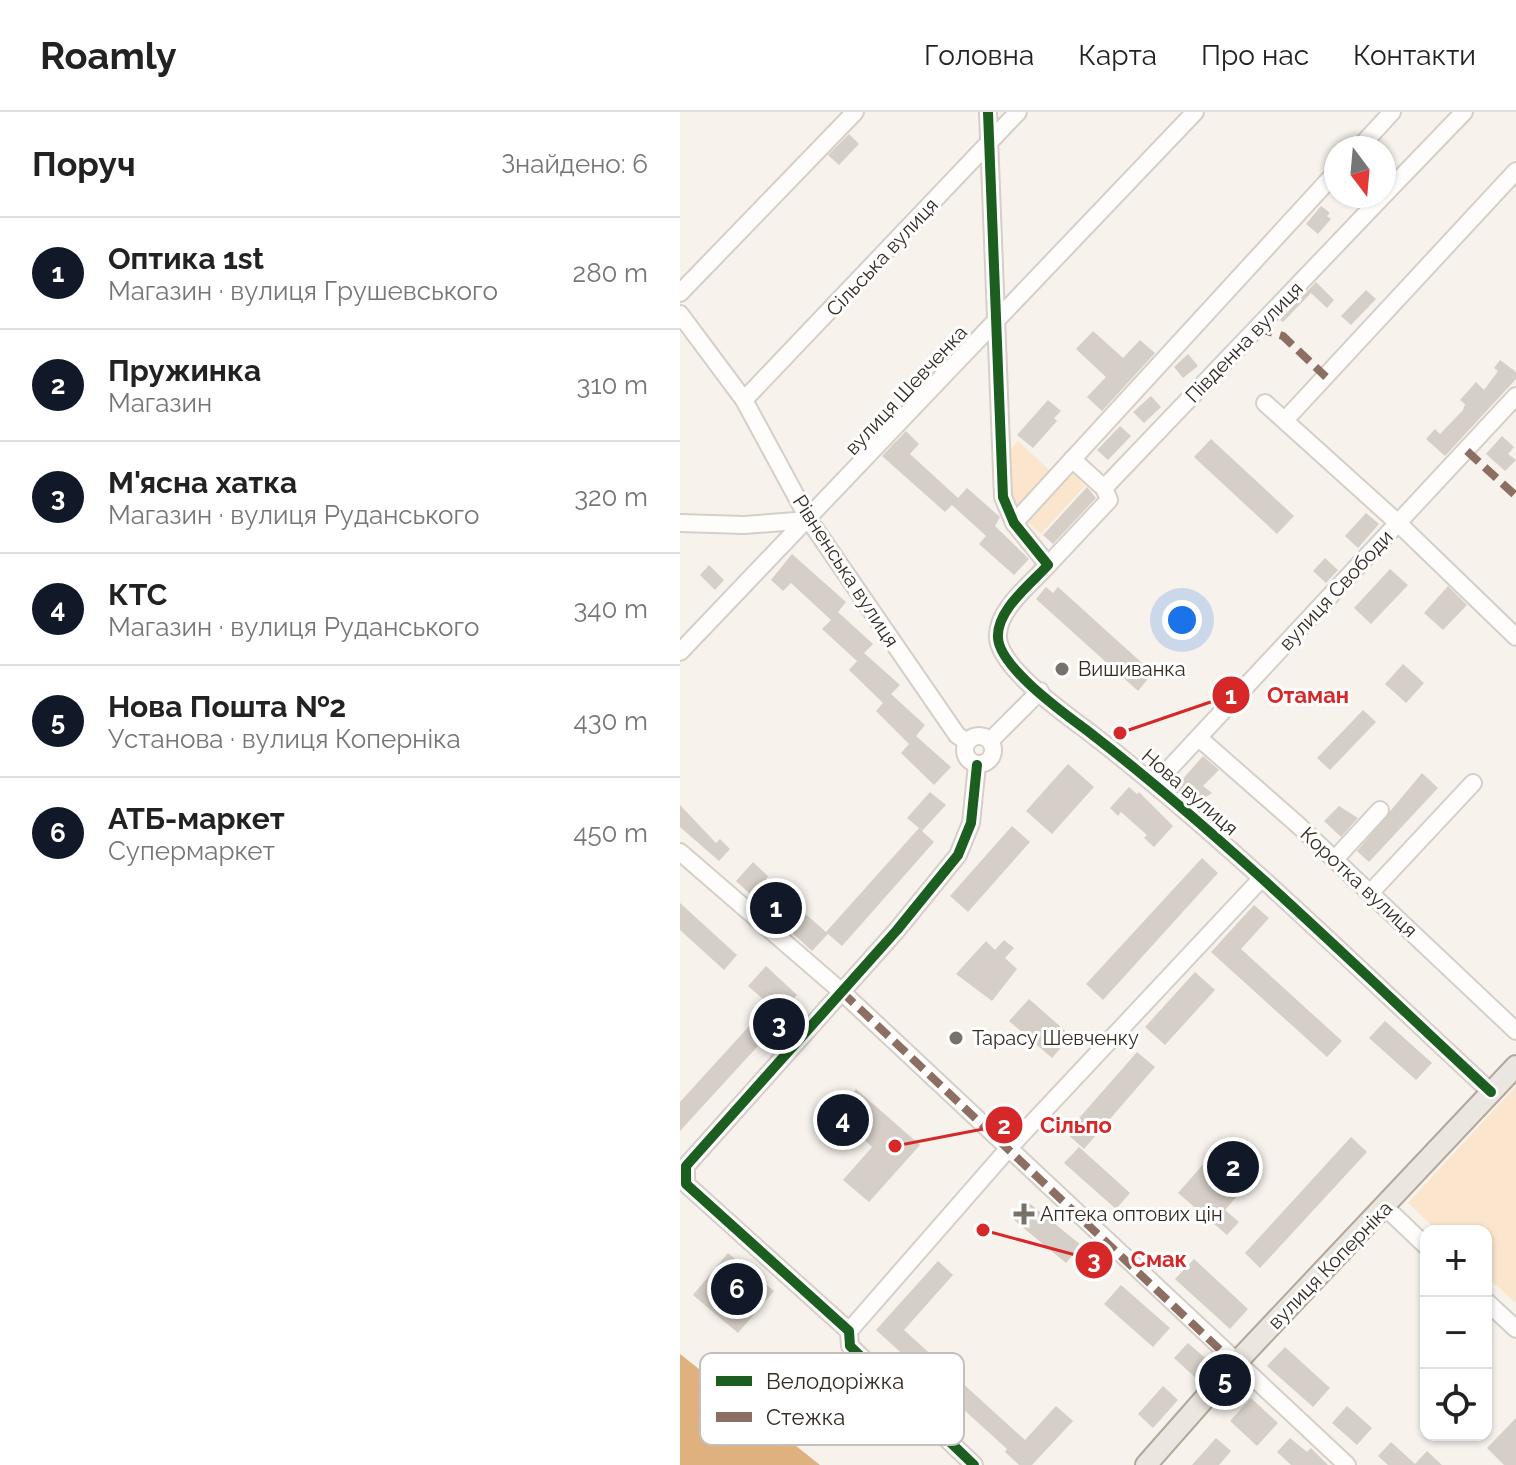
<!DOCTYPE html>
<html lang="uk">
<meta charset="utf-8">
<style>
:root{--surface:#fff;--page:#f2f2f2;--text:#222;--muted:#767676;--line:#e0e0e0;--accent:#111827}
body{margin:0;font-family:Raleway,sans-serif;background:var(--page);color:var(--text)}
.controls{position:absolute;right:24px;bottom:24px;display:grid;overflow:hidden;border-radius:16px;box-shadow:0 2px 6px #0004}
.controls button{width:72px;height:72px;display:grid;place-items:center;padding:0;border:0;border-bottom:2px solid var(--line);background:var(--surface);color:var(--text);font:40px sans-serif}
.compass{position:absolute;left:644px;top:24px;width:72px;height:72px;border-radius:50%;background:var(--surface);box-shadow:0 2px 6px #0004;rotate:164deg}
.you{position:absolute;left:502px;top:508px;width:28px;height:28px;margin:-20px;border:6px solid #fff;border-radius:50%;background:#1a73e8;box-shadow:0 0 0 12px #1a73e833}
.badge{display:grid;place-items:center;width:52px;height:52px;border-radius:50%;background:var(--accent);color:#fff;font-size:26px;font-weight:700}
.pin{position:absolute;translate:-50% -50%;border:4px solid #fff;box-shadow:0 2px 8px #0006}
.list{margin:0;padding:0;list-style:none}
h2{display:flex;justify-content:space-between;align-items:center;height:104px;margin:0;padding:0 32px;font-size:34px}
h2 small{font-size:26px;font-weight:400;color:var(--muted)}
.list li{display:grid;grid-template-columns:52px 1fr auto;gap:24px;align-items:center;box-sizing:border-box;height:112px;padding:0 32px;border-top:2px solid var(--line)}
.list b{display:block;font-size:30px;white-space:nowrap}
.list p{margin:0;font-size:26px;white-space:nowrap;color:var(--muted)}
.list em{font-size:26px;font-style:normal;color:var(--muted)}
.icon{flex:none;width:44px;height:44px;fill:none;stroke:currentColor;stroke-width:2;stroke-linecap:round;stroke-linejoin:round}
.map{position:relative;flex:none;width:836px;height:1353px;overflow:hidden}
header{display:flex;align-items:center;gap:48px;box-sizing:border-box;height:112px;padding:0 40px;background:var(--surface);border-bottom:2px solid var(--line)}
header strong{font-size:38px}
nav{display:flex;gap:44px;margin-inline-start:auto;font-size:28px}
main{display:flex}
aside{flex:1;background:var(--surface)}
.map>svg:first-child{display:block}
</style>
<header>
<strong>Roamly</strong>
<nav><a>Головна</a><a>Карта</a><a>Про нас</a><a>Контакти</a></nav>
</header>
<main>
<aside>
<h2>Поруч<small>Знайдено: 6</small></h2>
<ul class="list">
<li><span class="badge">1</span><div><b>Оптика 1st</b><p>Магазин · вулиця Грушевського</p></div><em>280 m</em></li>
<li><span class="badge">2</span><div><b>Пружинка</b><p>Магазин</p></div><em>310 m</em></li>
<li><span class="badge">3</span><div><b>М'ясна хатка</b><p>Магазин · вулиця Руданського</p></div><em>320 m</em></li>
<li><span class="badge">4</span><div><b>КТС</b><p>Магазин · вулиця Руданського</p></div><em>340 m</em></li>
<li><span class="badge">5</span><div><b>Нова Пошта №2</b><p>Установа · вулиця Коперніка</p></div><em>430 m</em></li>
<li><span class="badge">6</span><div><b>АТБ-маркет</b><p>Супермаркет</p></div><em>450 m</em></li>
</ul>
</aside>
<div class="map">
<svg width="836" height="1353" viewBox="0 0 836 1353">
<rect width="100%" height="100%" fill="#f7f2ec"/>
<!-- green -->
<path fill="#fbe5cd" d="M338,329L376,364L386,355L405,374L361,422C325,390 328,387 327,341Z
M836,974V1191L806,1164V1119H758L728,1091Z"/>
<!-- water -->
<path fill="#deb17e" d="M0,1242L140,1353H0Z"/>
<!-- building -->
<path fill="#d6cfc8" d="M169,22L179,32L159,53L148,43Z
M641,94L650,101L647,104L651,107L638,122L626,112Z
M636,170L654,188L647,196L631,181L603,210L600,208Z
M686,178L696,187L671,213L661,204Z
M413,219L443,246L460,228L475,241L422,299L407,285L426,265L396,237Z
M508,242L518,254L503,266L494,255Z
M820,248L836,260V267L765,344L746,327L755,317L760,322L783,298L785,292L780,288L796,270L804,278L818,259L814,256Z
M471,284L481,295L464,311L453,300Z
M368,288L381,299L374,306L377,309L353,336L337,323Z
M440,314L451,324L428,348L417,338Z
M226,319L239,332L230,342L278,386L287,376L320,405L315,414L349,447L334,463L299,432L306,424L272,393L265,400L202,344Z
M822,324L834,335L828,342L836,348L825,359L806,342Z
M531,327L614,404L597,422L514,345Z
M407,375L416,386L373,432L363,423Z
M686,401L699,412L678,436L665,424Z
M112,442L166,490L158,500L193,532L184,541L220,573L211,582L245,613L236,624L271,655L254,673L221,641L229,632L196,599L203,591L169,558L177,549L142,517L151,508L111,471L103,479L91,468Z
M645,446L658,458L646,471L633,459Z
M29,453L44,468L35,478L20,463Z
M710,457L728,473L691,512L674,496Z
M768,474L787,493L763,518L744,501Z
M366,475L373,481L378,475L473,561L458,579L356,487Z
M723,552L744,571L726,591L705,572Z
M683,598L696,610L650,658L637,646Z
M523,644L539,658L523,674L532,681L515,692L495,676Z
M388,652L414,675L372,722L346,699Z
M742,661L758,676L689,750L677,739Z
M449,675L457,682L459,680L493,714L474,735L464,726L467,723L441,700L438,704L430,696Z
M250,680L266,693L242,719L254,730L162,834L148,822L132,839L56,769L73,750L88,764L86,767L146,820L239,716L227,706Z
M0,693L36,731L40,727L50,737L39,749L0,715Z
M659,694L678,706L661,725L644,709Z
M332,714L350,730L288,800L270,784Z
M522,746L538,761L423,888L406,872Z
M0,791L57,843L44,858L0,818Z
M574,793L589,806L561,837L662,929L647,945L531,840Z
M324,828L334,836L325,846L337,857L312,889L276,862L306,829L315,838Z
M86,854L117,883L82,921L86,925L0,1019V990L82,900L77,896L84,888L68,874Z
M515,860L535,878L485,933L465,915Z
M349,887L391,924L372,946L329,909Z
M705,909L752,951L736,968L689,926Z
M457,940L475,955L404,1037L386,1021Z
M176,977L240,1033L189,1090L163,1068L192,1035L170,1014L163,1022L148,1009Z
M671,1025L687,1040L580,1156L565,1141Z
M541,1032L575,1063L545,1098L559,1110L547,1123L498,1081Z
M399,1035L450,1081L436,1097L384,1051Z
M348,1090L401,1133L386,1151L334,1108Z
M48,1141L94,1179L58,1221L13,1183Z
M514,1147L568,1197L550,1217L495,1167Z
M258,1149L273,1163L224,1218L345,1328L376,1294L393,1309L352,1353H339L325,1340L327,1337L196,1218Z
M441,1173L490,1216L473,1235L424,1192Z
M508,1231L532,1252L518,1268L494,1246Z
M605,1235L650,1276L633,1295L587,1254Z
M483,1274L498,1288L473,1316L458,1302Z
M571,1286L598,1311L577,1334L550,1309Z
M667,1294L692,1316L677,1333L652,1311Z
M836,1306V1353H824L807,1336Z
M536,1326L551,1339L539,1353H512Z
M610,1326L627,1340L631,1336L648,1353H611L597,1340Z
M711,1330L735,1352L747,1339L762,1353H708L698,1344Z"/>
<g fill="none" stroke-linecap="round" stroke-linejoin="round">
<!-- minor casing -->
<g stroke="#d5cfc8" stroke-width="20">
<path id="minor" d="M308,0L323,385L334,411L368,453C351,472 316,498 318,526C320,556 385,602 409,620C551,730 679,858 811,980
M679,36L712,0
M704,83L784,0
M0,181L175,0
M0,202L64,288L129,408L277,623L287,630
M64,288L338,0
M585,291L718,411L836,525
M605,308L836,59
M424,376L703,84
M0,411L64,413L129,408
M334,411L656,60
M368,453L429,388L424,376L392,347
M0,540L515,0
M285 638a14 14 0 1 1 28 0a14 14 0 1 1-28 0Z
M519,626L618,713L836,919
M310,629L360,579
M475,672L836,284
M0,740L162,880L667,1353
M655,747L700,698
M691,780L793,671
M705,1095L746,1134
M806,1189L836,1217
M169,1219L328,1037L581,767
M294,1353L170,1234L169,1219L6,1072V1054L217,818L278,743L291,711L297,653"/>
</g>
<!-- major casing -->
<g stroke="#b3a79a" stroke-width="24">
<path id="major" d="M466,1353L555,1252L836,954"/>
</g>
<!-- minor -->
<use href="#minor" stroke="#fefdfc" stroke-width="16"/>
<!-- major -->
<use href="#major" stroke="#ebe6df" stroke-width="20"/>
<!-- quiet -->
<path stroke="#8d6e63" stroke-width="8" stroke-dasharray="16 8" stroke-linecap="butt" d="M577,216L603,224L646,265
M787,339L836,384
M162,880L555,1252"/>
<!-- cycleway casing -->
<g stroke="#fff" stroke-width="15">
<path id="cycleway" d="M308,0L323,385L334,411L368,453C351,472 316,498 318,526C320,556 385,602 409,620C551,730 679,858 811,980
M294,1353L170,1234L169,1219L6,1072V1054L217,818L278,743L291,711L297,653"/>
</g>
<!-- cycleway -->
<use href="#cycleway" stroke="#1b5e20" stroke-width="10"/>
</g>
<!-- markers -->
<g fill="#787169" stroke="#fff" stroke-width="3">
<circle cx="382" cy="557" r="8"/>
<circle cx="276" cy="926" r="8"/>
<path d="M340 1090h8v8h8v8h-8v8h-8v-8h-8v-8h8z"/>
</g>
<g text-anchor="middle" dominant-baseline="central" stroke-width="6" stroke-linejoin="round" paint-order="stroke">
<!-- street labels -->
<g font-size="20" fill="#342b22" stroke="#fff">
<text transform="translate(202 145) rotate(-47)">Сільська вулиця</text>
<text transform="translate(564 230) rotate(-46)">Південна вулиця</text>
<text transform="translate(226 278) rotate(-47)">вулиця Шевченка</text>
<text transform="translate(166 459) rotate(57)">Рівненська вулиця</text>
<text transform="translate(656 478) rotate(-47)">вулиця Свободи</text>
<text transform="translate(510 680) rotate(41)">Нова вулиця</text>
<text transform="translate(679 770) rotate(43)">Коротка вулиця</text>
<text transform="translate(650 1153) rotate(-46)">вулиця Коперніка</text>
</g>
<!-- poi labels -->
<g font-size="20" fill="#342b22" stroke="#fff" text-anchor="start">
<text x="398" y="557">Вишиванка</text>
<text x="292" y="926">Тарасу Шевченку</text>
<text x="360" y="1102">Аптека оптових цін</text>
</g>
</g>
<!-- legend -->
<rect x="20" y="1241" width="264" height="92" rx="12" fill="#fff" stroke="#c2bfbd" stroke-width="2"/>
<rect x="36" y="1264" width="36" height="10" fill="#1b5e20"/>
<rect x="36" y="1300" width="36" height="10" fill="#8d6e63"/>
<g font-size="22" fill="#342b22">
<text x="86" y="1277">Велодоріжка</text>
<text x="86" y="1313">Стежка</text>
</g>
<!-- callouts -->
<path fill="none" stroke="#d62828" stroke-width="3" d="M440 621L551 583M215 1034L324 1013M303 1118L414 1148"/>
<g fill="#d62828" stroke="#fff" stroke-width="3">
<circle cx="440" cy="621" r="8"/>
<circle cx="215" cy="1034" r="8"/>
<circle cx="303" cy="1118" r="8"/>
<circle cx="551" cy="583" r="20"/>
<circle cx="324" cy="1013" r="20"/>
<circle cx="414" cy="1148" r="20"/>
</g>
<g font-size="24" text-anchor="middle" font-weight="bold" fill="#fff">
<text x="551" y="592">1</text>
<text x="324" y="1022">2</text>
<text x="414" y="1156">3</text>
</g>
<g font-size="22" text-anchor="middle" font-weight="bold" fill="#d62828" stroke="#fff" stroke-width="6" stroke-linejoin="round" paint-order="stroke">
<text x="628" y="591">Отаман</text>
<text x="396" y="1021">Сільпо</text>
<text x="479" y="1155">Смак</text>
</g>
</svg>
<div class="controls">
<button>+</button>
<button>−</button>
<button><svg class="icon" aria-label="locate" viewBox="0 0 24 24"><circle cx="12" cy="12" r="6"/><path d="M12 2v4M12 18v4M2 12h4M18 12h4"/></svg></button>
</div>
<svg class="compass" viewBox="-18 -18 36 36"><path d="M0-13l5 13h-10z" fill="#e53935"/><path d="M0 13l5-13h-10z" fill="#767676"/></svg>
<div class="you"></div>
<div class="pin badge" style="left:96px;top:796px">1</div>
<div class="pin badge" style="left:553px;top:1055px">2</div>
<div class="pin badge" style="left:99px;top:912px">3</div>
<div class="pin badge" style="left:163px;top:1008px">4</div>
<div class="pin badge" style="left:545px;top:1268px">5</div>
<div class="pin badge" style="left:57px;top:1177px">6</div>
</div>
</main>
